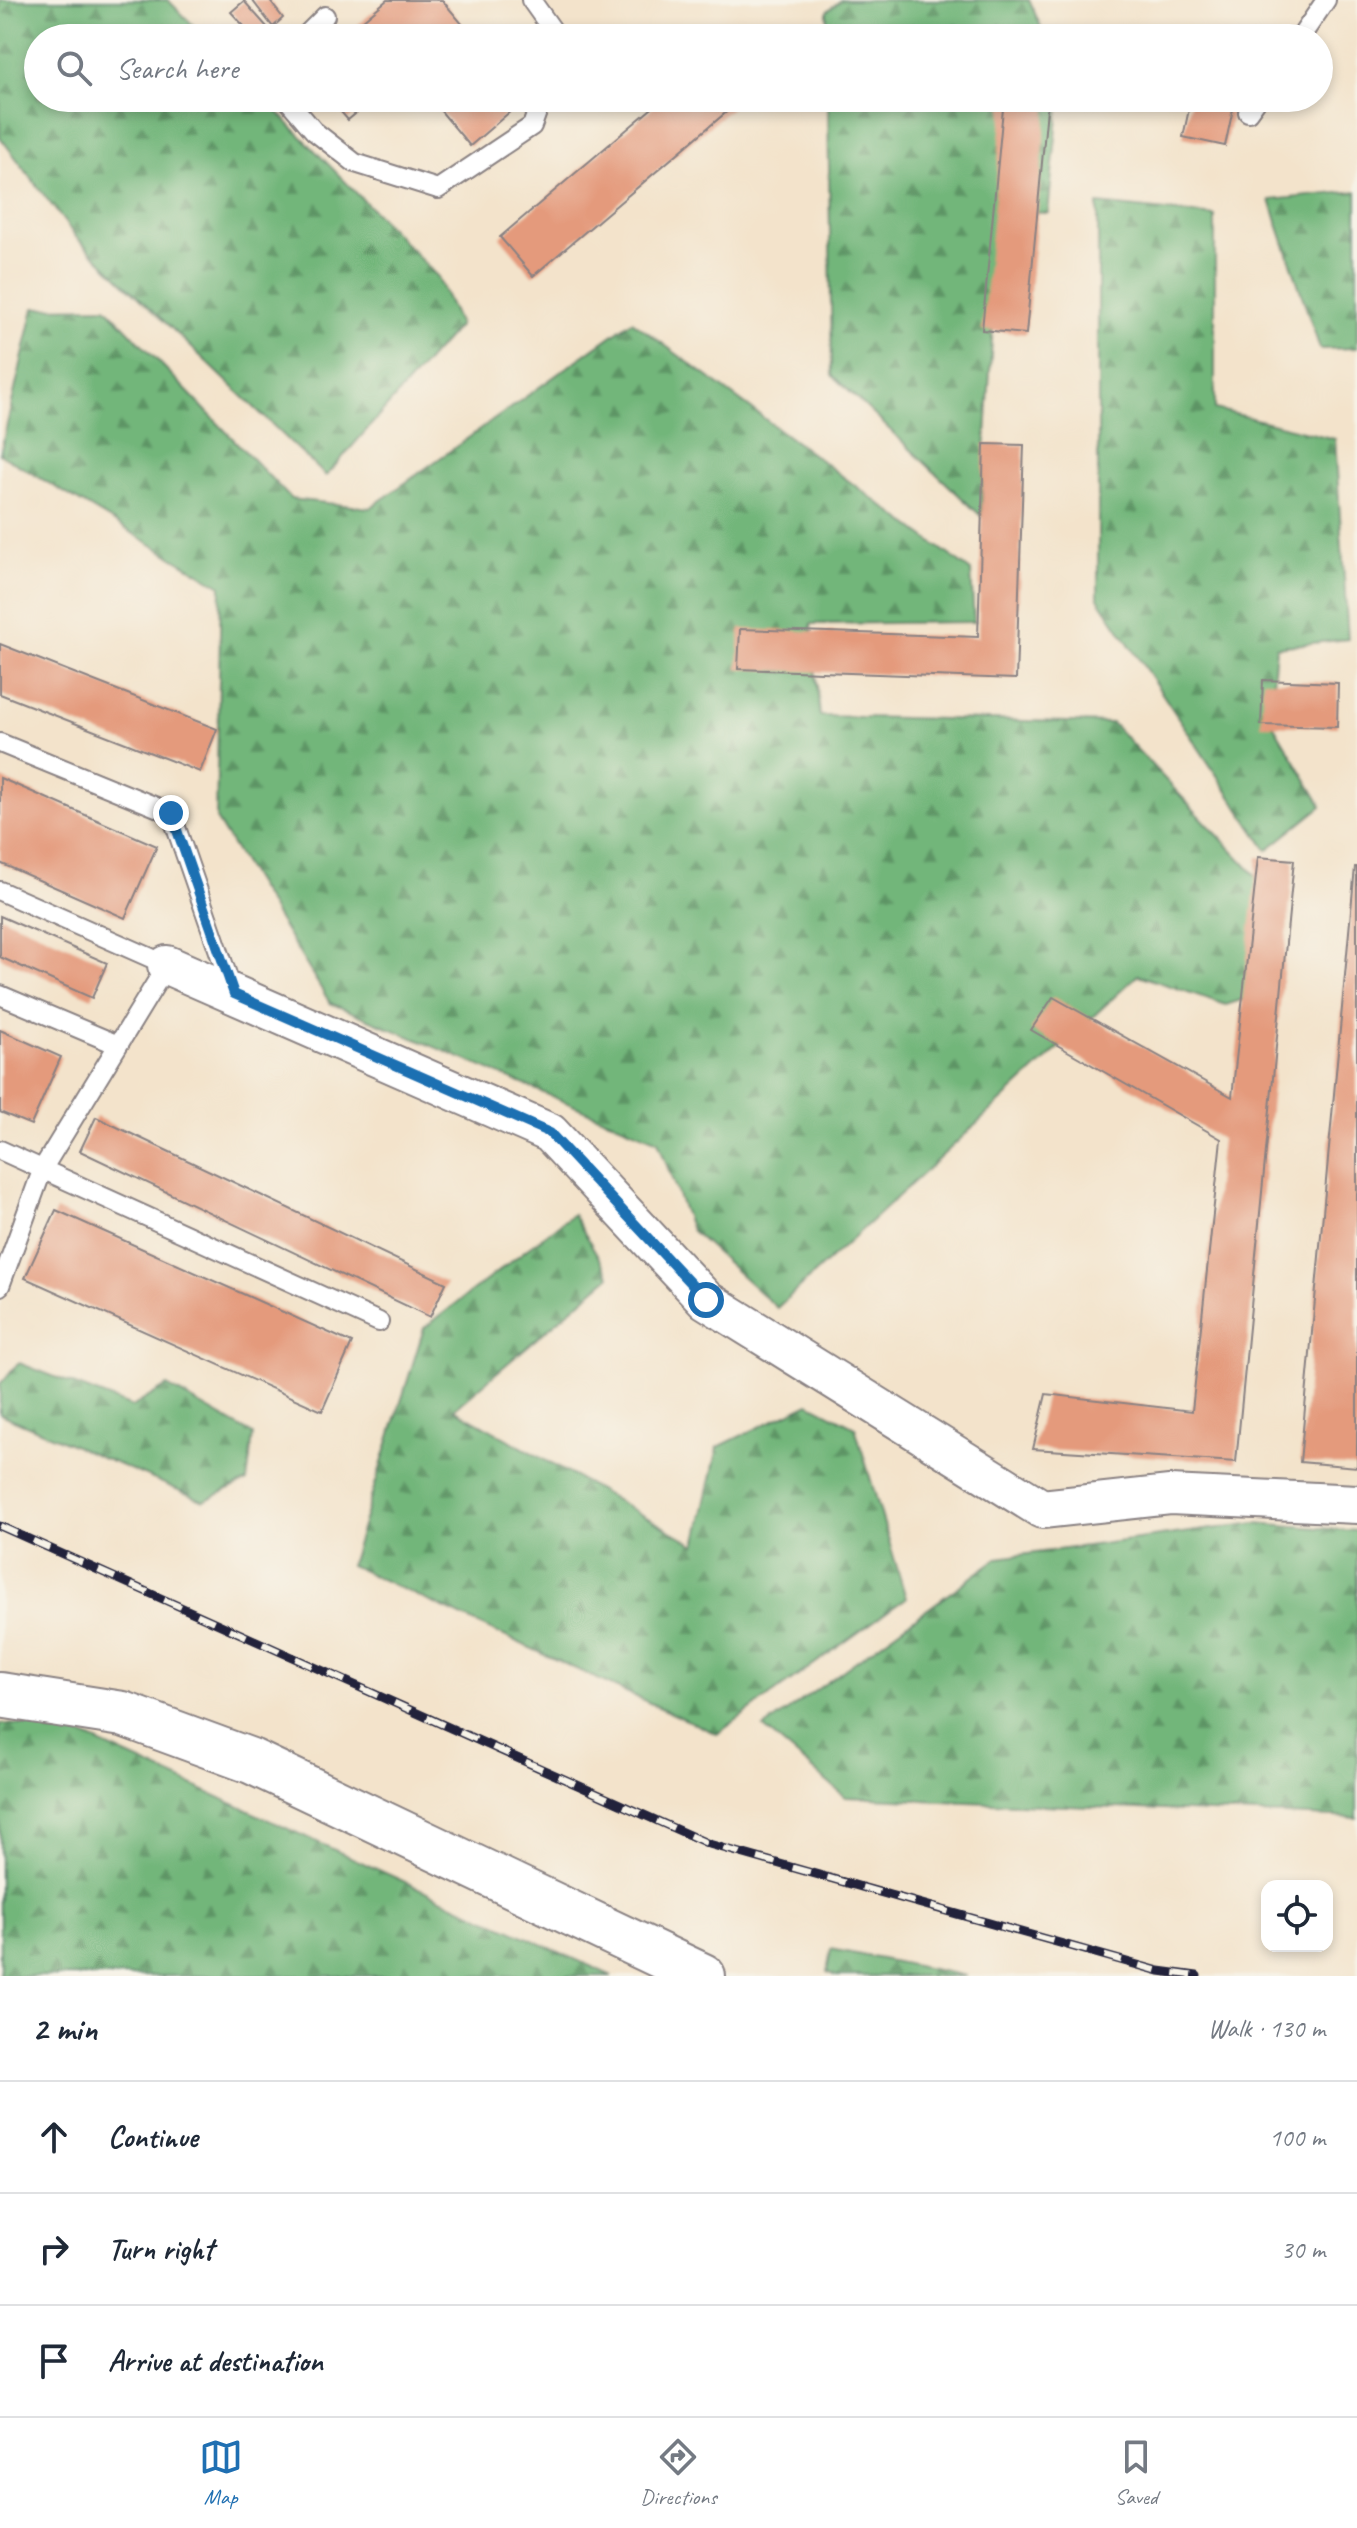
<!DOCTYPE html>
<meta charset="utf-8">
<style>
:root{--surface:#fff;--page:#f6f6f7;--text:#1f2937;--muted:#747a83;--line:#e0e1e3;--accent:#1f6fb2}
body{margin:0;font-family:Caveat,sans-serif;background:var(--page);color:var(--text)}
.controls{position:absolute;right:24px;bottom:24px;display:grid;overflow:hidden;border-radius:16px;box-shadow:0 4px 12px #0003}
.controls button{width:72px;height:72px;display:grid;place-items:center;padding:0;border:0;border-bottom:2px solid var(--line);background:var(--surface);color:var(--text);font:40px sans-serif}
.stop{position:absolute;width:24px;height:24px;margin:-18px;border:6px solid #1f6fb2;border-radius:50%;background:#fff}
.stop.end{background:#1f6fb2;border-color:#fff;box-shadow:0 2px 8px #0008}
.list{margin:0;padding:0;list-style:none}
h2{display:flex;justify-content:space-between;align-items:center;height:104px;margin:0;padding:0 32px;font-size:34px}
h2 small{font-size:26px;font-weight:400;color:var(--muted)}
.list li{display:grid;grid-template-columns:52px 1fr auto;gap:24px;align-items:center;box-sizing:border-box;height:112px;padding:0 32px;border-top:2px solid var(--line)}
.list b{display:block;font-size:30px;white-space:nowrap}
.list em{font-size:26px;font-style:normal;color:var(--muted)}
.icon{flex:none;width:44px;height:44px;fill:none;stroke:currentColor;stroke-width:2;stroke-linecap:round;stroke-linejoin:round}
.map{position:relative;flex:none;width:1357px;height:1976px;overflow:hidden}
.search{position:absolute;background:var(--surface);box-shadow:0 4px 12px #0003;left:24px;right:24px;top:24px;height:88px;display:flex;align-items:center;gap:20px;box-sizing:border-box;padding:0 28px;border-radius:44px;color:var(--muted);font-size:30px}
.sheet{height:440px;background:var(--surface)}
nav{display:flex;justify-content:space-around;align-items:center;box-sizing:border-box;height:112px;border-top:2px solid var(--line);background:var(--surface);font-size:22px;color:var(--muted)}
nav a{display:grid;justify-items:center;gap:4px}
nav .on{color:var(--accent)}
.map>svg:first-child{display:block}
</style>
<div class="map">
<svg width="1357" height="1976" viewBox="0 0 1357 1976">
<defs>
<pattern id="forest-firs" width="22" height="20" patternUnits="userSpaceOnUse" patternTransform="scale(2)"><rect width="22" height="20" fill="#72b67a"/><path d="M5 1l3.5 6h-7zM16 11l3.5 6h-7z" fill="#5d9465"/></pattern>
</defs>
<rect width="100%" height="100%" fill="#f7f3e8"/>
<filter id="ink" filterUnits="userSpaceOnUse"><feTurbulence type="fractalNoise" baseFrequency=".0125" numOctaves="2"/><feDisplacementMap in="SourceGraphic" scale="16" xChannelSelector="R" yChannelSelector="G"/><feConvolveMatrix kernelMatrix="1 2 1 2 8 2 1 2 1" color-interpolation-filters="sRGB"/></filter>
<filter id="wash" filterUnits="userSpaceOnUse"><feTurbulence type="fractalNoise" baseFrequency=".006" numOctaves="4" result="noise"/><feDisplacementMap in="SourceGraphic" scale="32" xChannelSelector="R" yChannelSelector="G"/><feGaussianBlur stdDeviation="1.8" result="paint"/><feColorMatrix in="noise" values="0 0 0 0 0 0 0 0 0 0 0 0 0 0 0 0 0 1.4 0 .05"/><feComposite in="paint" operator="in"/></filter>
<g filter="url(#wash)">
<rect width="100%" height="100%" fill="#f3e3cb"/>
<!-- forest -->
<path fill="url(#forest-firs)" stroke="#4a6c5a" stroke-width="2" d="M0,0H168L206,38H38V98H264L438,277L459,325L326,476L76,237L0,137Z
M841,0H1029L1046,38H827V11Z
M828,98H1060L1048,213L1000,211L981,516L832,375Z
M1357,191V348L1320,349L1270,200Z
M1098,204L1215,216V409L1335,439L1348,639L1276,647L1270,719L1322,806L1267,850L1098,598Z
M106,307L291,499L370,508L632,321L971,571L974,622L811,624L820,716L1112,723L1263,883V993L1226,1005L1138,975L777,1308L691,1230L658,1141L330,1003L216,819L221,586L0,454L34,308Z
M573,1214L610,1276L454,1409L696,1545L718,1447L809,1403L855,1427L906,1598L717,1734L350,1565L424,1328Z
M19,1363L132,1407L167,1386L253,1435L247,1481L204,1501L0,1414V1384Z
M1256,1523L1357,1531V1818L845,1797L764,1728L998,1558Z
M0,1724L62,1726L612,1976H0Z
M831,1949L966,1976H836L827,1972Z"/>
<g id="blocks">
<!-- building -->
<path fill="#e49a7b" d="M252,0H269L283,18L273,27Z
M387,0H442L474,38H342Z
M244,1L267,27L255,38L231,12Z
M329,98H374L348,120Z
M430,98H526L470,146Z
M664,98H733L737,103L533,276L500,237Z
M1004,98H1048L1026,334L982,330Z
M1191,100L1233,109L1225,146L1183,137Z
M984,444L1024,445L1016,679L738,669L740,629L978,637Z
M0,644L217,729L200,772L0,694Z
M1263,680L1338,683L1337,727L1261,725Z
M0,778L157,846L125,918L0,863Z
M1258,857L1294,860L1236,1462L1033,1449L1046,1394L1192,1411L1221,1139L1031,1030L1053,997L1232,1097Z
M1355,867H1357V1467L1300,1462Z
M0,916L107,963L92,998L0,957Z
M0,1030L61,1057L31,1125L0,1112Z
M96,1117L446,1283L430,1317L80,1151Z
M56,1210L352,1343L322,1411L25,1278Z"/>
</g>
</g>
<g filter="url(#ink)">
<use href="#blocks" fill-opacity="0" stroke="#8a8283" stroke-width="2"/>
<g fill="none" stroke-linecap="round" stroke-linejoin="round">
<!-- lane casing -->
<g stroke="#8a8283" stroke-width="22">
<path id="lane" d="M531,0L558,38
M303,38L325,16
M1300,38L1326,0
M286,98L314,131L355,163L438,189L532,126L542,98
M1248,112L1258,98
M0,743L171,813L233,992
M0,891L167,965L43,1168L0,1286
M0,995L118,1045
M0,1150L379,1322"/>
</g>
<!-- street casing -->
<g stroke="#8a8283" stroke-width="42">
<path id="street" d="M167,965L550,1133L706,1300L1042,1509L1170,1495L1357,1504"/>
</g>
<!-- secondary casing -->
<g stroke="#8a8283" stroke-width="48">
<path id="secondary" d="M0,1695L123,1714L251,1761L703,1976"/>
</g>
<!-- lane -->
<use href="#lane" stroke="#fff" stroke-width="18"/>
<!-- street -->
<use href="#street" stroke="#fff" stroke-width="38"/>
<!-- secondary -->
<use href="#secondary" stroke="#fff" stroke-width="44"/>
<!-- rail casing -->
<g stroke="#22223b" stroke-width="9">
<path id="rail" d="M0,1526L709,1844L1159,1971L1197,1976"/>
</g>
<!-- rail -->
<use href="#rail" stroke="#f7f3e8" stroke-width="6" stroke-dasharray="18" stroke-linecap="butt"/>
</g>
</g>
<g fill="none" stroke-linecap="round" stroke-linejoin="round" filter="url(#ink)">
<!-- route -->
<path stroke="#1f6fb2" stroke-width="10" d="M171,813L234,994L550,1133L706,1300"/>
</g>
</svg>
<div class="controls">
<button><svg class="icon" aria-label="locate" viewBox="0 0 24 24"><circle cx="12" cy="12" r="6"/><path d="M12 2v4M12 18v4M2 12h4M18 12h4"/></svg></button>
</div>
<div class="stop" style="left:706px;top:1300px"></div>
<div class="stop end" style="left:171px;top:813px"></div>
<div class="search"><svg class="icon" aria-label="search" viewBox="0 0 24 24"><circle cx="10" cy="10" r="6"/><path d="M15 15l6 6"/></svg>Search here</div>
</div>
<section class="sheet">
<h2>2 min<small>Walk · 130 m</small></h2>
<ul class="list">
<li><svg class="icon" aria-label="ahead" viewBox="0 0 24 24"><path d="M12 20V5M6 11l6-6 6 6"/></svg><div><b>Continue</b></div><em>100 m</em></li>
<li><svg class="icon" aria-label="right" viewBox="0 0 24 24"><path d="M7 20v-9h11M14 6l5 5-5 5"/></svg><div><b>Turn right</b></div><em>30 m</em></li>
<li><svg class="icon" aria-label="arrive" viewBox="0 0 24 24"><path d="M6 21V4h12l-3 4 3 4H6"/></svg><div><b>Arrive at destination</b></div></li>
</ul>
</section>
<nav>
<a class="on"><svg class="icon" aria-label="map" viewBox="0 0 24 24"><path d="M3 6l6-2 6 2 6-2v14l-6 2-6-2-6 2zM9 4v14M15 6v14"/></svg>Map</a>
<a><svg class="icon" aria-label="directions" viewBox="0 0 24 24"><path d="M12 3l9 9-9 9-9-9zM9 14v-3h6M13 9l2 2-2 2"/></svg>Directions</a>
<a><svg class="icon" aria-label="saved" viewBox="0 0 24 24"><path d="M7 4h10v16l-5-4-5 4z"/></svg>Saved</a>
</nav>
